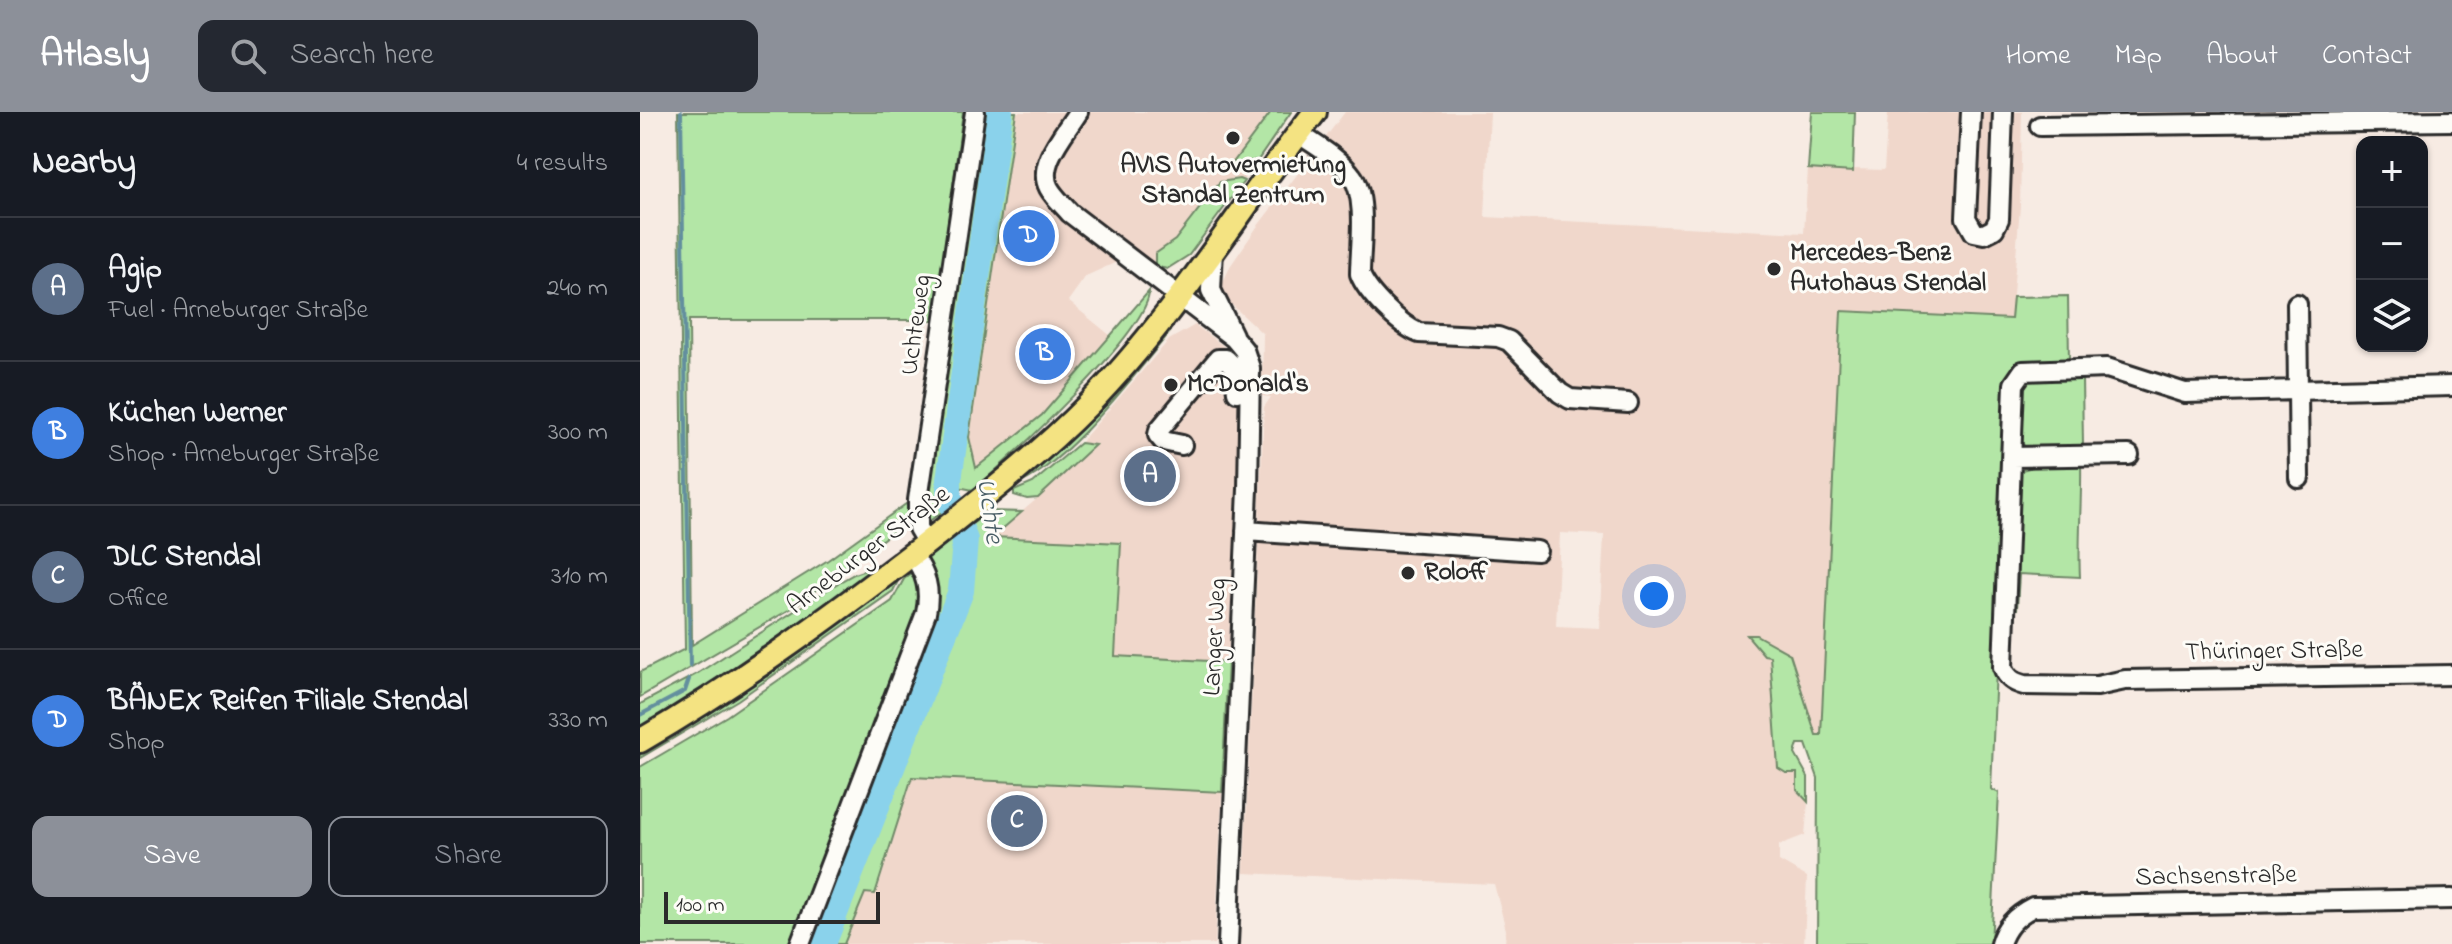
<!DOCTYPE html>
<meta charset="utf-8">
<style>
:root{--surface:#171b24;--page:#242831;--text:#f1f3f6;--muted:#9ea1a6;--line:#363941;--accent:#8c9099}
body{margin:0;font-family:"Indie Flower",sans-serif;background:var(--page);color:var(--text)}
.controls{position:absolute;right:24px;top:24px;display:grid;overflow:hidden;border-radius:16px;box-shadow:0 2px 6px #0004}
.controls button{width:72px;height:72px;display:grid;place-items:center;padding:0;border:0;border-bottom:2px solid var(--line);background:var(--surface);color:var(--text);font:40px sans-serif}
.scale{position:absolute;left:24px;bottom:20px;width:216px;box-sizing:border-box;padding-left:8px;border:4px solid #2b2b2b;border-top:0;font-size:22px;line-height:28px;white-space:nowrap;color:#2b2b2b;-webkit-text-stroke:6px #fdfcf7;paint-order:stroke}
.you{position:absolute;left:1014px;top:484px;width:28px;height:28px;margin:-20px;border:6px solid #fff;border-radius:50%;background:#1a73e8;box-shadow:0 0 0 12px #1a73e833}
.badge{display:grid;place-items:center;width:52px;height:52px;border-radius:50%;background:var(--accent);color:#fff;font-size:26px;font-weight:700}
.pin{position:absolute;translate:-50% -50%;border:4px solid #fff;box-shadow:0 2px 8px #0006}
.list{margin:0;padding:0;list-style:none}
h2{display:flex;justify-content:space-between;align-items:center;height:104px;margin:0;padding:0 32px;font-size:34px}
h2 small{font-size:26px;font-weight:400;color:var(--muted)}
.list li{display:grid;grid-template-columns:52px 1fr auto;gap:24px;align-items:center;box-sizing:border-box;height:144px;padding:0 32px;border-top:2px solid var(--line)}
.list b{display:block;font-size:30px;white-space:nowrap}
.list p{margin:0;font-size:26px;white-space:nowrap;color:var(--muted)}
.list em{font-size:26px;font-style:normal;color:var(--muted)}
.actions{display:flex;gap:16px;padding:24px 32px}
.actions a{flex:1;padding:18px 0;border:2px solid var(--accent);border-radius:16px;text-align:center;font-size:28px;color:var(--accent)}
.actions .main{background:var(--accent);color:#fff}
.icon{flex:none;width:44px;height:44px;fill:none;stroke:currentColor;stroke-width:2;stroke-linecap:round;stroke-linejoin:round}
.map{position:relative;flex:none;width:1812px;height:832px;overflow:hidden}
header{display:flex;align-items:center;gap:48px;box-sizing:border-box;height:112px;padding:0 40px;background:var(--accent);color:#fff}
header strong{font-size:38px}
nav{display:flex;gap:44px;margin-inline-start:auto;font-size:28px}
.search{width:560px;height:72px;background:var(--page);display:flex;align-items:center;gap:20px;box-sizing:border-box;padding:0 28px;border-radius:16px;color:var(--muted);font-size:30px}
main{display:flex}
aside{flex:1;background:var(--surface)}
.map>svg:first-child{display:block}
</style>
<header>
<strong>Atlasly</strong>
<div class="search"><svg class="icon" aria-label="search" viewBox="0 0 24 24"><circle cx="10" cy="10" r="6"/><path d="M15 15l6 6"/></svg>Search here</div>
<nav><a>Home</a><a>Map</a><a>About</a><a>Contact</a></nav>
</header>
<main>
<aside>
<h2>Nearby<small>4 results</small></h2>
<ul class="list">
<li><span class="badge" style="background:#5c6f8a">A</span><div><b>Agip</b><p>Fuel · Arneburger Straße</p></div><em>240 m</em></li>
<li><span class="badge" style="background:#3f7fe0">B</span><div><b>Küchen Werner</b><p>Shop · Arneburger Straße</p></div><em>300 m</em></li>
<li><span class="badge" style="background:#5c6f8a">C</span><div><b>DLC Stendal</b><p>Office</p></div><em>310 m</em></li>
<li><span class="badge" style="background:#3f7fe0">D</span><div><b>BÄNEX Reifen Filiale Stendal</b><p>Shop</p></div><em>330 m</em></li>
</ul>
<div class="actions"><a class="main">Save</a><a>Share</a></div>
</aside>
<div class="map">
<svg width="1812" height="832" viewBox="0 0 1812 832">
<rect width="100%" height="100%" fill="#f7ebe3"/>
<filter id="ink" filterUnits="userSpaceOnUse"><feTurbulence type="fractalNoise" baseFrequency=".0125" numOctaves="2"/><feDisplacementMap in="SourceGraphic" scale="16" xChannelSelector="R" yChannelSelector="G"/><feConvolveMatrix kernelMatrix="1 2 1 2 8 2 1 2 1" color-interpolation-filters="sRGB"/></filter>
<g filter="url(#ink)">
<!-- built -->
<path fill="#f0d7cb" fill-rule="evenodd" d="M376,0H631L593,51L618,48L544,148L529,154L527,157L515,154L504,169L479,149L446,164L428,189L471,224L402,303L337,357L329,325Z
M705,0H850L845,105L1164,121L1168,57L1212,60L1213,57L1244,58L1248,0H1382L1380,94L1371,207L1201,199L1181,623H1176L1150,542L1116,523H1108L1130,544L1138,656L1157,661V678L1168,690L1165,723L1139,733V749L1167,765L1164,832H865L866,818L854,772L604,761L624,295L631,285L622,284L623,222L591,192L583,177V170L591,153L617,115ZM920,421L964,423L959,516L916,514Z
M555,213L591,240L602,273L588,550L475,544L352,425L398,386L454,333L440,331L529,228Z
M272,665L582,680L575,832H204L225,781L236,782Z"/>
<!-- green -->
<path fill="#b3e6a6" stroke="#6f8868" stroke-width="2" d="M38,0H323L295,208H49L52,533L188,448L270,389L272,405L152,496L0,585V560L45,537Z
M340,0H376L329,325L336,356L402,303L509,179C510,218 367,350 333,378L318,375L319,388L285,412V398Z
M631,0H651L618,48L592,52Z
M1172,0H1215L1213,60L1168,57Z
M599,67L604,69L549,143L527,157L515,154V142L535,128L580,70Z
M1428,184L1429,249C1406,250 1381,243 1368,265L1351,677L1359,681L1351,832H1177L1178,666L1166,632H1158L1155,642L1168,665V690L1157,678V661H1146L1138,656L1130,544L1124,543L1107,523H1116L1150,542L1176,623H1181L1201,199L1371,207L1373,185Z
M528,219L530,220C494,263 425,356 373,374L425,330L466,291Z
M1438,262L1442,266L1443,333L1440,337L1387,336L1380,330L1381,274L1385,266Z
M440,331L455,333L398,386L387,387L374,383V379L393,371Z
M1393,350H1441C1442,388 1438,426 1440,465L1379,462L1377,497H1373L1378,359L1393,355Z
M349,399L382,400L353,425L481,431L475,544L588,550L582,680L272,665L235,782L225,781L204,832H167L267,568L285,448Z
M243,452L173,508L0,620V592L55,563L198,471L214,462Z
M275,458L284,489L153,832H0V655L87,604L252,489L264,467Z
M260,465L253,479L98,588L0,646V638Z"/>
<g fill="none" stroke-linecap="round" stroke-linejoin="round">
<!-- stream -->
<path stroke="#648f9e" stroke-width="4" d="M41,0L50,554
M0,603L45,579L49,567"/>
<!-- river -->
<path stroke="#8ad2eb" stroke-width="26" d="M183,832L321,479L325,428L309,384V368L360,0"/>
<!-- minor casing -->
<g stroke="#2b2b2b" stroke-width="24">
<path id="minor" d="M438,0C426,20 396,52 409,76C414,85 423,93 430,101L594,226L604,238L610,256L608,377L588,832
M1331,0L1326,106L1334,120L1344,122L1354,117L1359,107L1363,0
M1400,14L1812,9
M658,21C676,34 699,46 712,64C728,85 720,136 720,162C727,181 760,213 779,221L858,225L869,229L920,281L930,287L988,291
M573,138L571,178L593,223
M1657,192L1659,366
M1812,274L1545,281L1467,256L1383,259L1374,272L1363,555C1367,566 1373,570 1384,573L1457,574L1485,568L1812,563
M542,333L523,329L518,323L519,318L578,247H586L594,255L597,280
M1372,345L1489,343
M606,419L897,439
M287,431L278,416V388L335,0
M160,832L286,501C291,478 286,461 272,442
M1360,832C1365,814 1377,803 1393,795L1812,787"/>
</g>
<!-- major casing -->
<g stroke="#2b2b2b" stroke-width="28">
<path id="major" d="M0,629C98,572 189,506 279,437C337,391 397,345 449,292C535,204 600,96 675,0"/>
</g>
<!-- minor -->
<use href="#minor" stroke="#fdfcf7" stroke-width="18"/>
<!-- major -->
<use href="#major" stroke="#f4e382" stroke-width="22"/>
</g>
</g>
<!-- markers -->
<g fill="#2b2b2b" stroke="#fdfcf7" stroke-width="3">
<circle cx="593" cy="26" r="8"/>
<circle cx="1134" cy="157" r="8"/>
<circle cx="531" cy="273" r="8"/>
<circle cx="768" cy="461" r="8"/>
</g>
<g text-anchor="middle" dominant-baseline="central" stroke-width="6" stroke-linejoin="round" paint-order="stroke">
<!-- poi labels -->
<g font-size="26" font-weight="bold" fill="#2b2b2b" stroke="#fdfcf7" text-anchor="start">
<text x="593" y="54" text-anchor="middle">AVIS Autovermietung<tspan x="593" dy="30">Standal Zentrum</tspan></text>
<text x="1150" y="142">Mercedes-Benz<tspan x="1150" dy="30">Autohaus Stendal</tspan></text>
<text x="547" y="273">McDonald's</text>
<text x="784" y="461">Roloff</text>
</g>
<!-- street labels -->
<g font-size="26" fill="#2b2b2b" stroke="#fdfcf7">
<text transform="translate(277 213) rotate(-82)">Uchteweg</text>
<text transform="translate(229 439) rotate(-37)">Arneburger Straße</text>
<text transform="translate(576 525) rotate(-87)">Langer Weg</text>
<text transform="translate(1634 540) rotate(-1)">Thüringer Straße</text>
<text transform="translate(1576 765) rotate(-1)">Sachsenstraße</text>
</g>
<!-- water labels -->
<g font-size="28" font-style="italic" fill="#485d65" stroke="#fdfcf7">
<text transform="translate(349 399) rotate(82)">Uchte</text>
</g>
</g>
</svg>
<div class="controls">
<button>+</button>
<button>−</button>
<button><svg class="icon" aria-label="layers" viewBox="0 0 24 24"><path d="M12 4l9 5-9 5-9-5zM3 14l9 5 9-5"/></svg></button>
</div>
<div class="scale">100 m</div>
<div class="you"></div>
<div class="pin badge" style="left:510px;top:364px;background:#5c6f8a">A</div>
<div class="pin badge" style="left:405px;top:242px;background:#3f7fe0">B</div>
<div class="pin badge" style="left:377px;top:709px;background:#5c6f8a">C</div>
<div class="pin badge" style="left:389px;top:124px;background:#3f7fe0">D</div>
</div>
</main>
